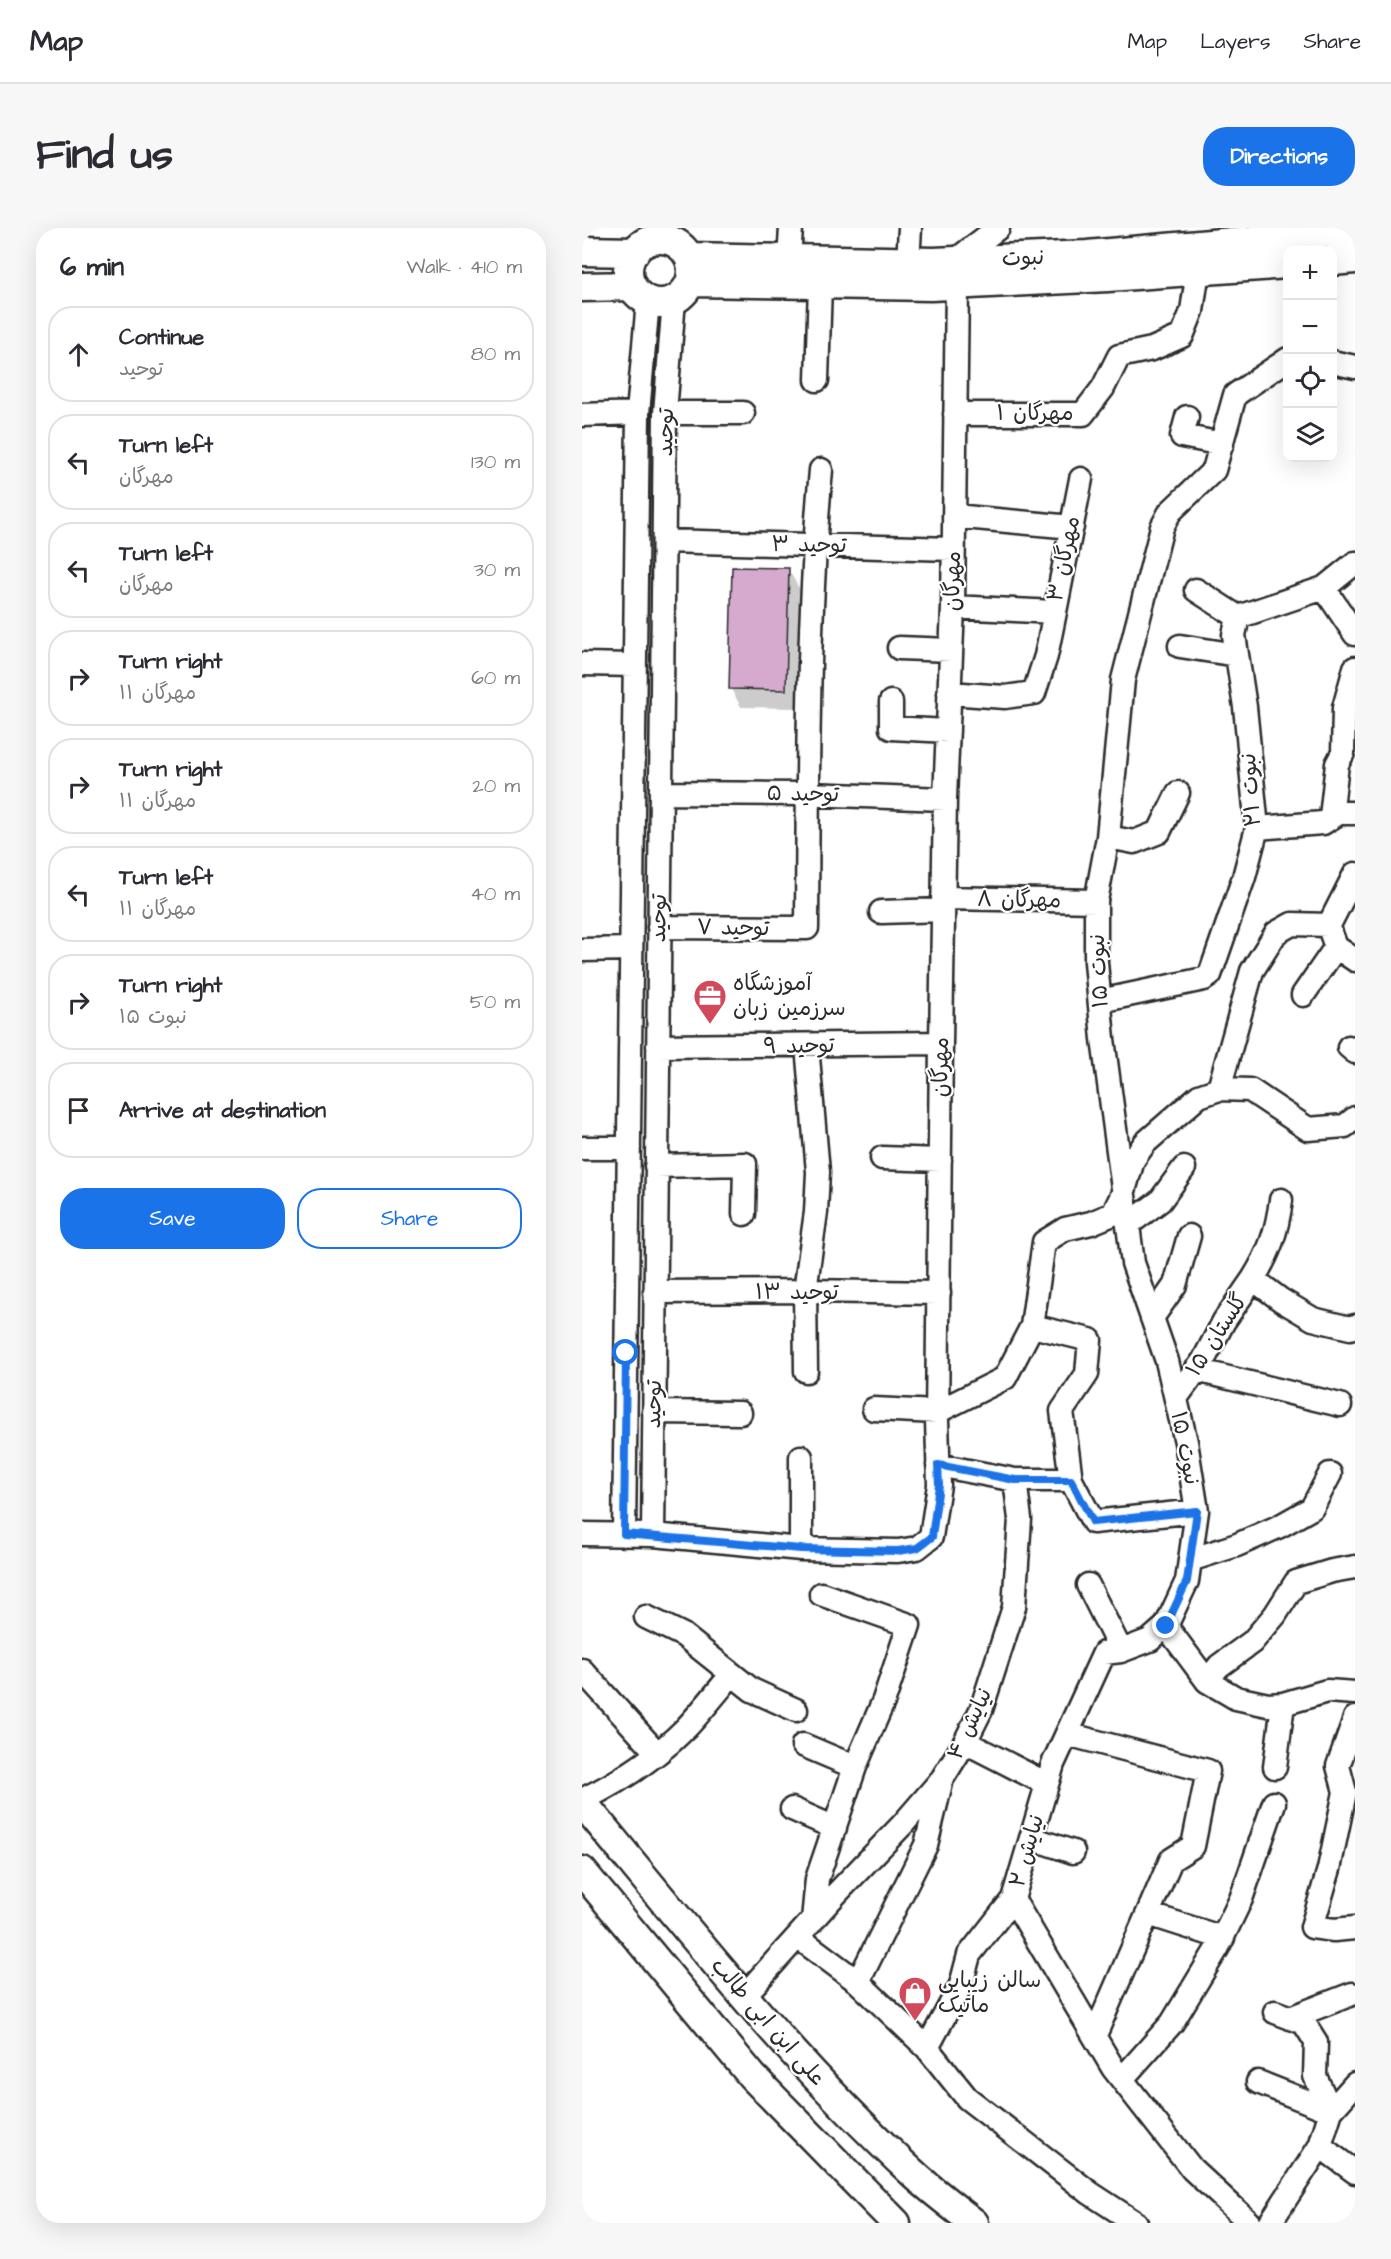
<!DOCTYPE html>
<meta charset="utf-8">
<style>
:root{--surface:#fff;--page:#f7f7f7;--text:#2b2b33;--muted:#7c7c81;--line:#e1e1e2;--accent:#1a73e8}
body{margin:0;font-family:"Architects Daughter","Playpen Sans Arabic",sans-serif;background:var(--page);color:var(--text)}
.controls{position:absolute;right:18px;top:18px;display:grid;overflow:hidden;border-radius:12px;box-shadow:0 6px 24px #0002}
.controls button{width:54px;height:54px;display:grid;place-items:center;padding:0;border:0;border-bottom:2px solid var(--line);background:var(--surface);color:var(--text);font:30px sans-serif}
.stop{position:absolute;width:18px;height:18px;margin:-14px;border:4px solid #1a73e8;border-radius:50%;background:#fff}
.stop.end{background:#1a73e8;border-color:#fff;box-shadow:0 2px 6px #0008}
.list{margin:0;padding:0;list-style:none}
h2{display:flex;justify-content:space-between;align-items:center;height:78px;margin:0;padding:0 24px;font-size:26px}
h2 small{font-size:20px;font-weight:400;color:var(--muted)}
.list li{display:grid;grid-template-columns:39px 1fr auto;gap:18px;align-items:center;box-sizing:border-box;height:96px;margin:0 12px 12px;padding:0 12px;border:2px solid var(--line);border-radius:24px}
.list b{display:block;font-size:22px;white-space:nowrap}
.list p{margin:0;font-size:20px;white-space:nowrap;color:var(--muted)}
.list em{font-size:20px;font-style:normal;color:var(--muted)}
.actions{display:flex;gap:12px;padding:18px 24px}
.actions a{flex:1;padding:14px 0;border:2px solid var(--accent);border-radius:24px;text-align:center;font-size:21px;color:var(--accent)}
.actions .main{background:var(--accent);color:#fff}
.icon{flex:none;width:33px;height:33px;fill:none;stroke:currentColor;stroke-width:2;stroke-linecap:round;stroke-linejoin:round}
.map{position:relative;flex:none;width:773px;height:1995px;overflow:hidden;border-radius:24px}
header{display:flex;align-items:center;gap:36px;box-sizing:border-box;height:84px;padding:0 30px;background:var(--surface);border-bottom:2px solid var(--line)}
header strong{font-size:28px}
nav{display:flex;gap:33px;margin-inline-start:auto;font-size:21px}
.intro{display:flex;align-items:center;justify-content:space-between;box-sizing:border-box;height:144px;padding:0 36px}
h1{margin:0;font-size:42px}
.button{padding:15px 27px;border-radius:24px;background:var(--accent);color:#fff;font-size:21px;font-weight:700}
main{display:flex;gap:36px;padding:0 36px}
aside{flex:1;background:var(--surface);border-radius:24px;box-shadow:0 6px 24px #0002}
.map>svg:first-child{display:block}
</style>
<header>
<strong>Map</strong>
<nav><a>Map</a><a>Layers</a><a>Share</a></nav>
</header>
<div class="intro"><h1>Find us</h1><a class="button">Directions</a></div>
<main>
<aside>
<h2>6 min<small>Walk · 410 m</small></h2>
<ul class="list">
<li><svg class="icon" aria-label="ahead" viewBox="0 0 24 24"><path d="M12 20V5M6 11l6-6 6 6"/></svg><div><b>Continue</b><p>توحید</p></div><em>80 m</em></li>
<li><svg class="icon" aria-label="left" viewBox="0 0 24 24"><path d="M17 20v-9H6M10 6l-5 5 5 5"/></svg><div><b>Turn left</b><p>مهرگان</p></div><em>130 m</em></li>
<li><svg class="icon" aria-label="left" viewBox="0 0 24 24"><path d="M17 20v-9H6M10 6l-5 5 5 5"/></svg><div><b>Turn left</b><p>مهرگان</p></div><em>30 m</em></li>
<li><svg class="icon" aria-label="right" viewBox="0 0 24 24"><path d="M7 20v-9h11M14 6l5 5-5 5"/></svg><div><b>Turn right</b><p>مهرگان ۱۱</p></div><em>60 m</em></li>
<li><svg class="icon" aria-label="right" viewBox="0 0 24 24"><path d="M7 20v-9h11M14 6l5 5-5 5"/></svg><div><b>Turn right</b><p>مهرگان ۱۱</p></div><em>20 m</em></li>
<li><svg class="icon" aria-label="left" viewBox="0 0 24 24"><path d="M17 20v-9H6M10 6l-5 5 5 5"/></svg><div><b>Turn left</b><p>مهرگان ۱۱</p></div><em>40 m</em></li>
<li><svg class="icon" aria-label="right" viewBox="0 0 24 24"><path d="M7 20v-9h11M14 6l5 5-5 5"/></svg><div><b>Turn right</b><p>نبوت ۱۵</p></div><em>50 m</em></li>
<li><svg class="icon" aria-label="arrive" viewBox="0 0 24 24"><path d="M6 21V4h12l-3 4 3 4H6"/></svg><div><b>Arrive at destination</b></div></li>
</ul>
<div class="actions"><a class="main">Save</a><a>Share</a></div>
</aside>
<div class="map">
<svg width="773" height="1995" viewBox="0 0 773 1995">
<rect width="100%" height="100%" fill="#fff"/>
<filter id="ink" filterUnits="userSpaceOnUse"><feTurbulence type="fractalNoise" baseFrequency=".0167" numOctaves="2"/><feDisplacementMap in="SourceGraphic" scale="12" xChannelSelector="R" yChannelSelector="G"/><feConvolveMatrix kernelMatrix="1 2 1 2 8 2 1 2 1" color-interpolation-filters="sRGB"/></filter>
<g filter="url(#ink)">
<!-- shadow -->
<path fill="#0003" d="M206,341L217,360L214,480L159,479L149,461Z"/>
<!-- building -->
<path fill="#d6aacf" stroke="#2b2b2b" stroke-width="1.5" d="M150,339L207,340L204,462L147,461Z"/>
<g fill="none" stroke-linecap="round" stroke-linejoin="round">
<!-- minor casing -->
<g stroke="#2b2b2b" stroke-width="27">
<path id="minor" d="M77,0L78,10
M207,32L209,0
M374,32L416,0
M326,34L328,0
M750,134L773,139
M235,152L238,56
M83,185H161
M373,186H501L521,160L537,128L570,121L600,108L610,83L616,42
M0,187L56,185
M605,189L600,208L640,216
M372,288L490,299
M83,313L371,321
M742,360L773,406
M614,362L656,389
M371,379L473,384L499,251
M598,418L655,427
M317,420L369,422
M0,436L53,437
M367,465L423,469L452,465L464,428L473,384
M309,474V500L366,503
M79,565L226,566L363,571
M749,589L755,536L761,525L762,480L773,440
M675,600L741,595L757,585H773
M526,609L552,614L577,604L596,565
M361,670L514,673
M299,684L361,682
M77,699L225,700C226,548 225,394 239,242
M749,705L754,719L773,732
M0,722L49,721
M721,767L754,719
M518,773L622,751L628,747L662,649L675,600L663,479L652,407L656,389L742,360L773,335
M76,818L359,815
M767,819L773,824
M637,861L670,743L694,705L710,696L747,697L773,646
M0,920H47
M300,930L358,932
M74,938L163,936L162,986
M547,996L578,973L602,940
M671,1051C688,1024 695,1003 699,972
M73,1064L223,1063L357,1065
M570,1090L593,1057L607,1008
M450,1098L508,1112L505,1146L480,1183L489,1252
M614,1142L758,1177
M224,1143L223,1063L234,984L236,944L225,818
M594,1170L621,1133L642,1093L671,1051L699,1072L731,1091L768,1100L773,1098
M292,1181L355,1184L423,1150L450,1098L462,1014L483,1001L509,995L531,986L542,963L551,932L563,915L617,868L637,861L668,862L726,901L763,898L773,890
M72,1184L158,1185
M219,1229V1321
M356,1237L433,1252H489L511,1294L615,1283
M0,1306L71,1307L219,1321L316,1323L335,1320L349,1309L357,1257L355,1193L359,815L363,571L371,379L375,57
M42,1307L56,185L66,73
M71,1307L83,185L92,72
M608,1332L655,1317L698,1298L730,1280L748,1246
M506,1357L539,1423
M64,1389L101,1407L170,1462L214,1482
M584,1398L625,1453L654,1470L686,1477L701,1476L745,1463L773,1465
M0,1442L75,1525
M625,1453L637,1438L670,1414L693,1387L714,1354L750,1343L773,1339
M773,1490L756,1538L763,1564L747,1641L730,1699L752,1702L773,1700
M485,1506L626,1543L611,1618L589,1632L513,1807
M383,1514L465,1556
M221,1517L273,1539
M693,1539L701,1476
M0,1572C37,1554 75,1529 104,1500C120,1483 135,1464 150,1446
M210,1581L253,1600
M449,1610L491,1624
M431,1671L531,1840L610,1941L668,1995
M566,1686L641,1710
M231,1692L235,1651L273,1539L302,1472L327,1397L239,1366
M217,1710L276,1754L345,1820
M276,1754L344,1617L359,1555
M162,1768L253,1667L321,1596L360,1551L383,1514L399,1482L432,1379L438,1291L433,1252
M693,1784L722,1795L734,1814L733,1848L749,1883
M708,1790L770,1766
M540,1851L590,1795L636,1719L659,1671L692,1575
M676,1854L749,1883
M738,1918L773,1944
M554,1995L508,1965L385,1870L345,1820L379,1757L387,1727L431,1671L471,1536L522,1425L539,1423L568,1412L584,1398L605,1353L615,1283L604,1214L585,1133L551,1035L521,811L514,734V673L526,609L541,452L580,299L588,284L632,242L653,167L706,131
M688,1995L738,1918L749,1883L773,1856"/>
</g>
<!-- major casing -->
<g stroke="#2b2b2b" stroke-width="33">
<path id="major" d="M46 43a32 32 0 1 1 64 0a32 32 0 1 1-64 0Z
M0,23L53,24
M108,29L352,34L505,27L773,3
M750,33L773,31
M108,54L349,58L526,49L706,36
M0,59L50,58
M0,1574C107,1703 211,1836 335,1949C353,1965 373,1980 392,1995
M0,1643L170,1848L314,1995"/>
</g>
<!-- minor -->
<use href="#minor" stroke="#fff" stroke-width="22"/>
<!-- major -->
<use href="#major" stroke="#fff" stroke-width="28"/>
</g>
</g>
<g fill="none" stroke-linecap="round" stroke-linejoin="round" filter="url(#ink)">
<!-- route -->
<path stroke="#1a73e8" stroke-width="8" d="M44,1125L42,1306L219,1321L316,1323L335,1320L350,1309L357,1257L356,1237L433,1252H489L511,1294L615,1283L605,1353L584,1398"/>
</g>
<!-- icons -->
<defs>
<g id="office-pin" transform="scale(1.725)"><path d="M0 17L-7.5 6A9.5 9.5 0 1 1 7.5 6Z" fill="#d1495b" stroke="#fff"/><path d="M-6-3h4V-5.5h4V-3h4V5H-6ZM-1-4.5V-3h2v-1.5ZM-6 0V1H6V0Z" fill="#fff"/></g>
<g id="shop-pin" transform="scale(1.725)"><path d="M0 17L-7.5 6A9.5 9.5 0 1 1 7.5 6Z" fill="#d1495b" stroke="#fff"/><path d="M-5-2.5h2.3a2.7 3.5 0 0 1 5.4 0H5L5.5 6h-11ZM-1.5-2.5h3a1.5 2.3 0 0 0-3 0Z" fill="#fff"/></g>
</defs>
<g fill-rule="evenodd">
<use href="#office-pin" x="128" y="768"/>
<use href="#shop-pin" x="333" y="1765"/>
</g>
<g text-anchor="middle" dominant-baseline="central" stroke-width="4.5" stroke-linejoin="round" paint-order="stroke">
<!-- street labels -->
<g font-size="22" fill="#2b2b2b" stroke="#fff">
<text transform="translate(441 30) rotate(-2)">نبوت</text>
<text x="453" y="185">مهرگان ۱</text>
<text transform="translate(84 204) rotate(-89)">توحید</text>
<text transform="translate(227 317) rotate(1)">توحید ۳</text>
<text transform="translate(482 331) rotate(-78)">مهرگان ۳</text>
<text transform="translate(371 353) rotate(-89)">مهرگان</text>
<text transform="translate(669 562) rotate(-94)">نبوت ۲۱</text>
<text transform="translate(221 566) rotate(1)">توحید ۵</text>
<text transform="translate(437 672) rotate(1)">مهرگان ۸</text>
<text transform="translate(77 690) rotate(-89)">توحید</text>
<text transform="translate(151 700) rotate(1)">توحید ۷</text>
<text transform="translate(517 743) rotate(-93)">نبوت ۱۵</text>
<text transform="translate(217 818) rotate(-1)">توحید ۹</text>
<text transform="translate(359 839) rotate(-89)">مهرگان</text>
<text x="215" y="1064">توحید ۱۳</text>
<text transform="translate(635 1107) rotate(-57)">گلستان ۱۵</text>
<text transform="translate(72 1176) rotate(-89)">توحید</text>
<text transform="translate(603 1220) rotate(79)">نبوت ۱۵</text>
<text transform="translate(388 1496) rotate(-65)">نیایش ۴</text>
<text transform="translate(445 1623) rotate(-74)">نیایش ۲</text>
<text transform="translate(186 1794) rotate(49)">علی ابن ابی طالب</text>
</g>
<!-- poi labels -->
<g font-size="22" fill="#2b2b2b" stroke="#fff" text-anchor="start">
<text x="151" y="755">آموزشگاه<tspan x="151" dy="25">سرزمین زبان</tspan></text>
<text x="356" y="1752">سالن زیبایی<tspan x="356" dy="25">ماتیک</tspan></text>
</g>
</g>
</svg>
<div class="controls">
<button>+</button>
<button>−</button>
<button><svg class="icon" aria-label="locate" viewBox="0 0 24 24"><circle cx="12" cy="12" r="6"/><path d="M12 2v4M12 18v4M2 12h4M18 12h4"/></svg></button>
<button><svg class="icon" aria-label="layers" viewBox="0 0 24 24"><path d="M12 4l9 5-9 5-9-5zM3 14l9 5 9-5"/></svg></button>
</div>
<div class="stop" style="left:44px;top:1125px"></div>
<div class="stop end" style="left:584px;top:1398px"></div>
</div>
</main>
